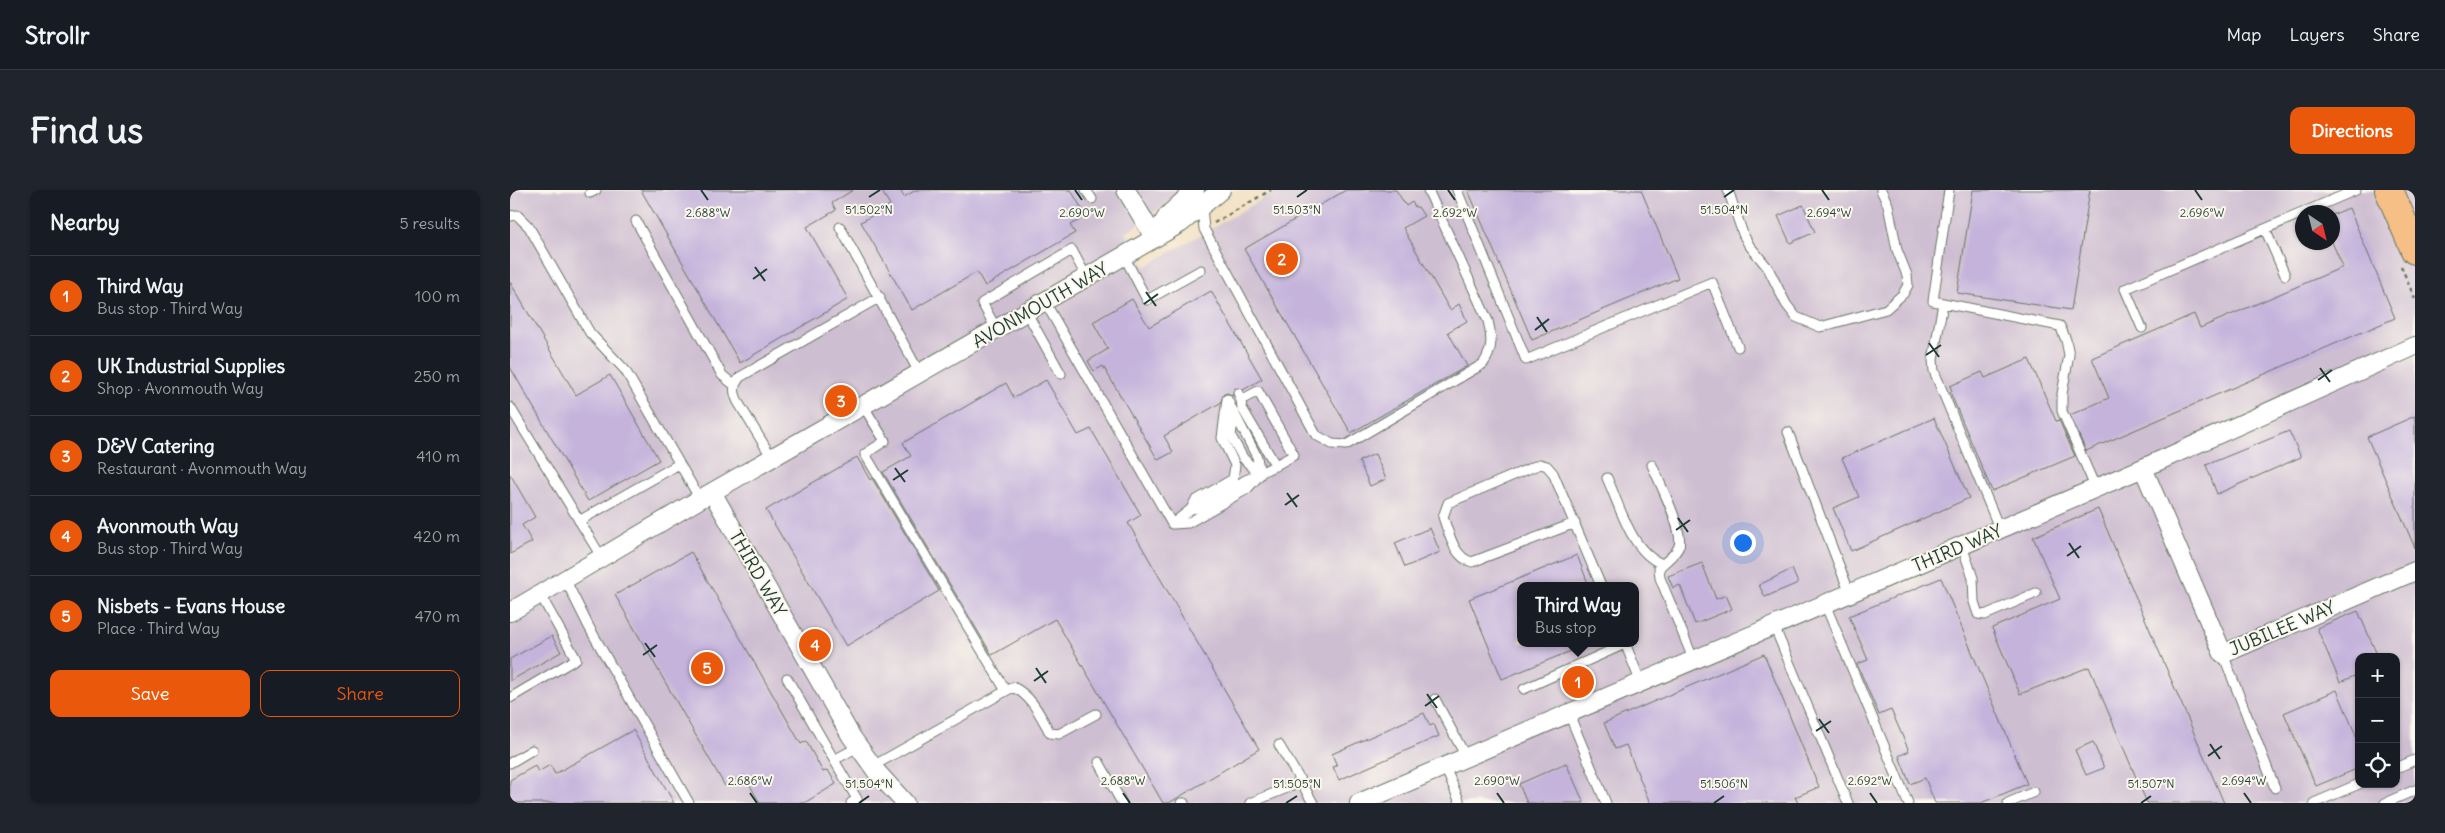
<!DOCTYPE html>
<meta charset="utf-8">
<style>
:root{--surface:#171b24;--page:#20242c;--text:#f1f3f6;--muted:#9ea1a6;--line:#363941;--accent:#ea580c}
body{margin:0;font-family:Delius,sans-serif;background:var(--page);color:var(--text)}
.controls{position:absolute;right:15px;bottom:15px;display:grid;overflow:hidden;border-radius:10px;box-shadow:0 1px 4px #0004}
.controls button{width:45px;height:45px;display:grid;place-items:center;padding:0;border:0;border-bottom:1px solid var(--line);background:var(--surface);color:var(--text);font:25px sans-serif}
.compass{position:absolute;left:1785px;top:15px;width:45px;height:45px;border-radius:50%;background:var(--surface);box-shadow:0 1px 4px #0004;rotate:145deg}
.you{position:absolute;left:1232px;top:352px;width:18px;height:18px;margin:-12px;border:4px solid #fff;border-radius:50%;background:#1a73e8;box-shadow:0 0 0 8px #1a73e833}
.badge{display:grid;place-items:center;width:32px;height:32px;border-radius:50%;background:var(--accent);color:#fff;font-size:16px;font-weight:700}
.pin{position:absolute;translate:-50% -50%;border:2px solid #fff;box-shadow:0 1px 5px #0006}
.popup{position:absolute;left:1007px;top:392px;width:122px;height:65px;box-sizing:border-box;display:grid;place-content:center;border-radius:10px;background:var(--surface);filter:drop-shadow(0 1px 4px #0005);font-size:16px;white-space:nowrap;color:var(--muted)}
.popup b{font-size:19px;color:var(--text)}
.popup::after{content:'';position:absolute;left:50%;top:100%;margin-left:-10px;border:10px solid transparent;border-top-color:var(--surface)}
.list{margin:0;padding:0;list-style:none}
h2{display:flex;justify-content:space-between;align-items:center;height:65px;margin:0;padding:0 20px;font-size:21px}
h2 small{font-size:16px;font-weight:400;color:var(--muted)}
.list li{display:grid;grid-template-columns:32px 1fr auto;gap:15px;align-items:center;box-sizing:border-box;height:80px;padding:0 20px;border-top:1px solid var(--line)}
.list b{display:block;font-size:19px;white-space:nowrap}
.list p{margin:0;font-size:16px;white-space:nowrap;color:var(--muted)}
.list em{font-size:16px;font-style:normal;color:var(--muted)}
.actions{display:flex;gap:10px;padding:15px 20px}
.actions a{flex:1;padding:11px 0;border:1px solid var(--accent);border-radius:10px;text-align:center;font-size:18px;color:var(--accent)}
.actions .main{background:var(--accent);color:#fff}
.icon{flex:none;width:28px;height:28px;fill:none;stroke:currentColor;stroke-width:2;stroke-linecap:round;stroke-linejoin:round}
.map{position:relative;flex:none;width:1905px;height:613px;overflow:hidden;border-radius:10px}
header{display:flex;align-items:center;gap:30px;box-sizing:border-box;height:70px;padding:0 25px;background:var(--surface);border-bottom:1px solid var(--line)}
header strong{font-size:24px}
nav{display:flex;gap:28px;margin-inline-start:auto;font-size:18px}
.intro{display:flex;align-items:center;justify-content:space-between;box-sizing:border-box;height:120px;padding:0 30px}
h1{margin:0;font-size:35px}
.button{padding:12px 22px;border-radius:10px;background:var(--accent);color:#fff;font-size:18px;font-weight:700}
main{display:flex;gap:30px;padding:0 30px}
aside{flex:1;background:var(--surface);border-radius:10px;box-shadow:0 1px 4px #0004}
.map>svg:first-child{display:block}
</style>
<header>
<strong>Strollr</strong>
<nav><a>Map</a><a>Layers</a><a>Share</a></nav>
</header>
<div class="intro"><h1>Find us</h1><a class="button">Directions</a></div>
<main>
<aside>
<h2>Nearby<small>5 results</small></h2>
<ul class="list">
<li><span class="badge">1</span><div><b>Third Way</b><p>Bus stop · Third Way</p></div><em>100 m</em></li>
<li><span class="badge">2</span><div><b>UK Industrial Supplies</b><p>Shop · Avonmouth Way</p></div><em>250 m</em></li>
<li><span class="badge">3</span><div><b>D&amp;V Catering</b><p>Restaurant · Avonmouth Way</p></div><em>410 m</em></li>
<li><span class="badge">4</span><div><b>Avonmouth Way</b><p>Bus stop · Third Way</p></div><em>420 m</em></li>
<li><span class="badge">5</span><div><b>Nisbets - Evans House</b><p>Place · Third Way</p></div><em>470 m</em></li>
</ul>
<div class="actions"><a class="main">Save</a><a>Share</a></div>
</aside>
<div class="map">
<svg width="1905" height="613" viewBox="0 0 1905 613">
<rect width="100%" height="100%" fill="#fbf7ec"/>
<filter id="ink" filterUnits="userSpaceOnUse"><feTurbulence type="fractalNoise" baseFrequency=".02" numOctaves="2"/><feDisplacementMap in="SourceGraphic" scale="10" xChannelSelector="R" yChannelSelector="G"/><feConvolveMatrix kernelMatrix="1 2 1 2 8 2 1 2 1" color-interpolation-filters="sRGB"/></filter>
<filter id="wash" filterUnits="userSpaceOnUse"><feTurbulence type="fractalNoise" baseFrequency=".0096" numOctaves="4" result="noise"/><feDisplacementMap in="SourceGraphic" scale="20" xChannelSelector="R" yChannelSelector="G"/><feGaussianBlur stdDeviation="1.12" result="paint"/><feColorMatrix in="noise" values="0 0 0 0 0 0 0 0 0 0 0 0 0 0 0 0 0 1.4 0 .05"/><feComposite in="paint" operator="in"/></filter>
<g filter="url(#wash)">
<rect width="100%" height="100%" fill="#f1ddbc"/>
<!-- industrial -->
<path fill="#cebed1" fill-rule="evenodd" d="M0,0H673L663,9L616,43L635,77L768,0H1905V613H0ZM1792,22H1822V52H1792ZM1010,396H1126V453H1010ZM1849,467H1886V594H1849Z"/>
<g id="blocks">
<!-- building -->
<path fill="#c5b3dc" d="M131,0H343L322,13L326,20L297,37L338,109L230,173Z
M371,0H390L394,7L406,0H561L573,21L568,24L571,29L560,35L565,43L475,96L467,82L402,120L351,32L380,15Z
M836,0H886L896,16L902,12L905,17H908L914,26L893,38L940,120L949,114L957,131L938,142L957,176L841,243L734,59Z
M958,0H1131L1168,88L1022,150Z
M1463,0H1580L1561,120L1447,103Z
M1293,15L1305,42L1280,53L1268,26Z
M1839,18L1885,128L1576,261L1560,225L1599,208L1582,168L1684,124L1690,138L1833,77L1822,52V25Z
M0,92L66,205L100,185L149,270L78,311L0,177Z
M701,101L752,189L733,200L725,198L722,206L718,203L714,204L710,213L654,246L663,262L648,270L593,176L584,181L578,171L598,159L583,132L622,109L639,137Z
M1519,169L1546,231L1549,230L1565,266L1482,301L1440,202L1442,201L1440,196L1472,182L1475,188Z
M536,190L568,245L581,239L631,325L618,333L749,559L659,613H653L545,429L482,465L373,282L401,266L393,253L496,193L504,208Z
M1905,226V358L1857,247Z
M1424,228L1459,308L1341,361L1323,318L1349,307L1332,268Z
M1779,241L1791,267L1707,304L1696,275Z
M865,264L876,289L860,296L849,271Z
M347,267L360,290L362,288L429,401L336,456L256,320Z
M0,284L25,327L12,335L22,352L0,364Z
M1588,319L1714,613H1637L1579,477L1510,504L1482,438L1550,409L1523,347Z
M920,338L930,362L895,377L885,353Z
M181,362L291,554L296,551L313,582L318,580L326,594L294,613H250L234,585L215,596L105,405Z
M1067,365L1079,396H1010V453L1078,454L992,489L959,409Z
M1192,373L1206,409L1216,405L1222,419L1185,434L1170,395L1163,398L1158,386Z
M1282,379L1288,393L1255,407L1249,395Z
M1431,388L1517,594L1471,613H1425L1415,588L1400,594L1389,566L1399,561L1381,520L1369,525L1347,474L1358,470L1339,426Z
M1848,421L1868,467H1849V484L1830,492L1807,438Z
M42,446L51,462L0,491V469Z
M1254,464L1309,597L1285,607L1288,613H1140L1116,555L1105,559L1094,533Z
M1827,500L1849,553V578L1806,596L1774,523Z
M914,523L920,536L924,534L929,546L829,590L823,577L827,576L822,564Z
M123,540L164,613H0V590L25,576L28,582L40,575L45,584Z
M1583,552L1594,578L1576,585L1565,560Z
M1056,573L1074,613H1017L1009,594Z"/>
</g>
</g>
<g filter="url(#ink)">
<use href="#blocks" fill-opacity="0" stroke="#687564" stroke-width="1"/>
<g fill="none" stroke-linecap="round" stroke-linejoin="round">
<!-- service casing -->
<g stroke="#687564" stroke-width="11">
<path id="service" d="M576,0L582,9
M947,0L1016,170L1202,92L1228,157
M1218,0L1233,44L1239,55L1258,78L1276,114L1286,127L1310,137L1376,119L1393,104L1398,95L1397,85L1387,60L1378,15L1371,0
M1439,0L1423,111L1550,136L1556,150L1559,165L1552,204V221L1586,299
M80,3L86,0
M692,17L694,39L806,245L822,254L836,255L973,174C983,160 982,148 978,131L918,0
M1794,22L1846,0
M0,26L7,25L19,37L80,143L115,180L190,309
M126,31L212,185L224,195
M330,37L410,184
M1755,39L1775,85
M614,66L637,110L691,80
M535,112L662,334
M1433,113L1423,170L1424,181L1490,340
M517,123L551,184
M1632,138L1615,99L1792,23
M487,140L472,113L562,60L577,88
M717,209L747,267L750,285
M731,210L732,218L766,276
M0,217L92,368
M354,217L375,251L355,264L496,501
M724,225L721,246L733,268L750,285
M1278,242L1340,404
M262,268L228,212C223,201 223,196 230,187L370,107
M1142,275C1149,292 1174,340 1169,356C1166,365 1155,371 1149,378L1150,388L1184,471
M1097,288C1110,316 1121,362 1152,374
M681,319C701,317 715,300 732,292C750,283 767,275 784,265L748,201L731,210L728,203
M69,331L169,274
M1065,333L962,372C944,368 939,343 933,327L938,313L1030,274L1037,276L1043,283L1091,396
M662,334L681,319L685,311L723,289L725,275L712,248L717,209
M663,334L678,333L737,299L748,287
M1452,356L1463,388L1464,412L1468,424L1475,425L1526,403
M55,389L79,437L179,613
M1315,414L1398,613
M1264,436L1338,613
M1115,453L1131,493
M1713,464L1765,598
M277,488L324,570
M1014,499L1115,454
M0,508L66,469L30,404
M925,509L956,567
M1059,524L1096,613
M769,555L790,590
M589,572L612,613
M0,573L22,560
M363,576L503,497C522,506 530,525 540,543L549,544L586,524
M935,577L949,610L948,613
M1886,578L1905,570
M341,613L347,609L324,570L348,557
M671,613H674
M740,613L782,596L790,590L803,613
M1498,613L1524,602
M1804,613L1849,594
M1875,613L1905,600"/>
</g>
<!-- minor casing -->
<g stroke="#687564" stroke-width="20">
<path id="minor" d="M616,0L644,47
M645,46L658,25L685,0
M1633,278L1713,464L1905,381
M202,302L341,546L366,581L395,613
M0,422L190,309L671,33L711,0
M849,613L1633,278L1905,156"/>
</g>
<!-- trunk casing -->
<g stroke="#687564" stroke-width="30">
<path id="trunk" d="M1879,0L1905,60"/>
</g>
<!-- path -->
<path stroke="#687564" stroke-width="2.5" stroke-dasharray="4 4" stroke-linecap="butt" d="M704,33L761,0
M1891,76L1905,109"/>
<!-- service -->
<use href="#service" stroke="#fff" stroke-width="9"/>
<!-- minor -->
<use href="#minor" stroke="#fff" stroke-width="18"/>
<!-- trunk -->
<use href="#trunk" stroke="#f5bf86" stroke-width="28"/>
</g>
</g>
<!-- ticks -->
<path fill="none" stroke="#1f3d34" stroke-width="2" d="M191,0L198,10M565,0L572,10M938,0L945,10M1312,0L1319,10M1685,0L1692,10M359,7L370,0M787,7L797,0M1214,7L1224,0M245,77L255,91M243,89L257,79M636,102L646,116M634,114L648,104M1027,127L1037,142M1025,140L1039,129M1419,153L1429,167M1416,165L1431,155M1810,178L1820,192M1808,190L1822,180M385,278L395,292M383,290L398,280M777,303L787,317M775,315L789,305M1168,328L1178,342M1166,340L1180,330M1559,353L1569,368M1557,366L1571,356M135,453L145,467M133,465L147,455M526,478L536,493M524,491L538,481M917,504L927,518M915,516L929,506M1309,529L1319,543M1306,541L1321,531M1700,554L1710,569M1698,566L1712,556M240,603L247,613M613,603L620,613M987,603L994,613M1360,603L1367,613M1734,603L1741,613M349,613L359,606M776,613L787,606M1204,613L1214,606M1631,613L1641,606"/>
<g text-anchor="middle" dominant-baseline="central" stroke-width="4" stroke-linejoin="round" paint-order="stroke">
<!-- street labels -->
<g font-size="18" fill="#1f3d34" stroke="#fbf7ec">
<text transform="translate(530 115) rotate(-30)">AVONMOUTH WAY</text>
<text transform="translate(1447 358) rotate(-23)">THIRD WAY</text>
<text transform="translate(248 383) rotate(60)">THIRD WAY</text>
<text transform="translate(1772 438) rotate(-23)">JUBILEE WAY</text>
</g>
</g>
<g font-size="12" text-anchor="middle" fill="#1f3d34" stroke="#fbf7ec" stroke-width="4" stroke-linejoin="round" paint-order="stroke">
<text x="359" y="24">51.502°N</text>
<text x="787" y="24">51.503°N</text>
<text x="1214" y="24">51.504°N</text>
<text x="945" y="27">2.692°W</text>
<text x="198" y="27">2.688°W</text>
<text x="572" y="27">2.690°W</text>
<text x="1319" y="27">2.694°W</text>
<text x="1692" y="27">2.696°W</text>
<text x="240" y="595">2.686°W</text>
<text x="613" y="595">2.688°W</text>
<text x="987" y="595">2.690°W</text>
<text x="1360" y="595">2.692°W</text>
<text x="1734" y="595">2.694°W</text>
<text x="359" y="598">51.504°N</text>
<text x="787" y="598">51.505°N</text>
<text x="1214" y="598">51.506°N</text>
<text x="1641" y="598">51.507°N</text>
</g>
</svg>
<div class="controls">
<button>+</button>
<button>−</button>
<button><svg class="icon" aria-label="locate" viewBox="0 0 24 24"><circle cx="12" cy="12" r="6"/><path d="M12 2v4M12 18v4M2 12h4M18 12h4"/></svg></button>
</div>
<svg class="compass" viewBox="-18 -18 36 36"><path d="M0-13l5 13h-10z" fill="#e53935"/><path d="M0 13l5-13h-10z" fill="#9ea1a6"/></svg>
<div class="you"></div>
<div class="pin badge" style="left:1068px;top:492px">1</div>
<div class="popup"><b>Third Way</b>Bus stop</div>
<div class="pin badge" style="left:772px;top:69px">2</div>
<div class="pin badge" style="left:331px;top:211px">3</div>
<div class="pin badge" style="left:305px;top:455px">4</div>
<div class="pin badge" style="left:197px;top:478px">5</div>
</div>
</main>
